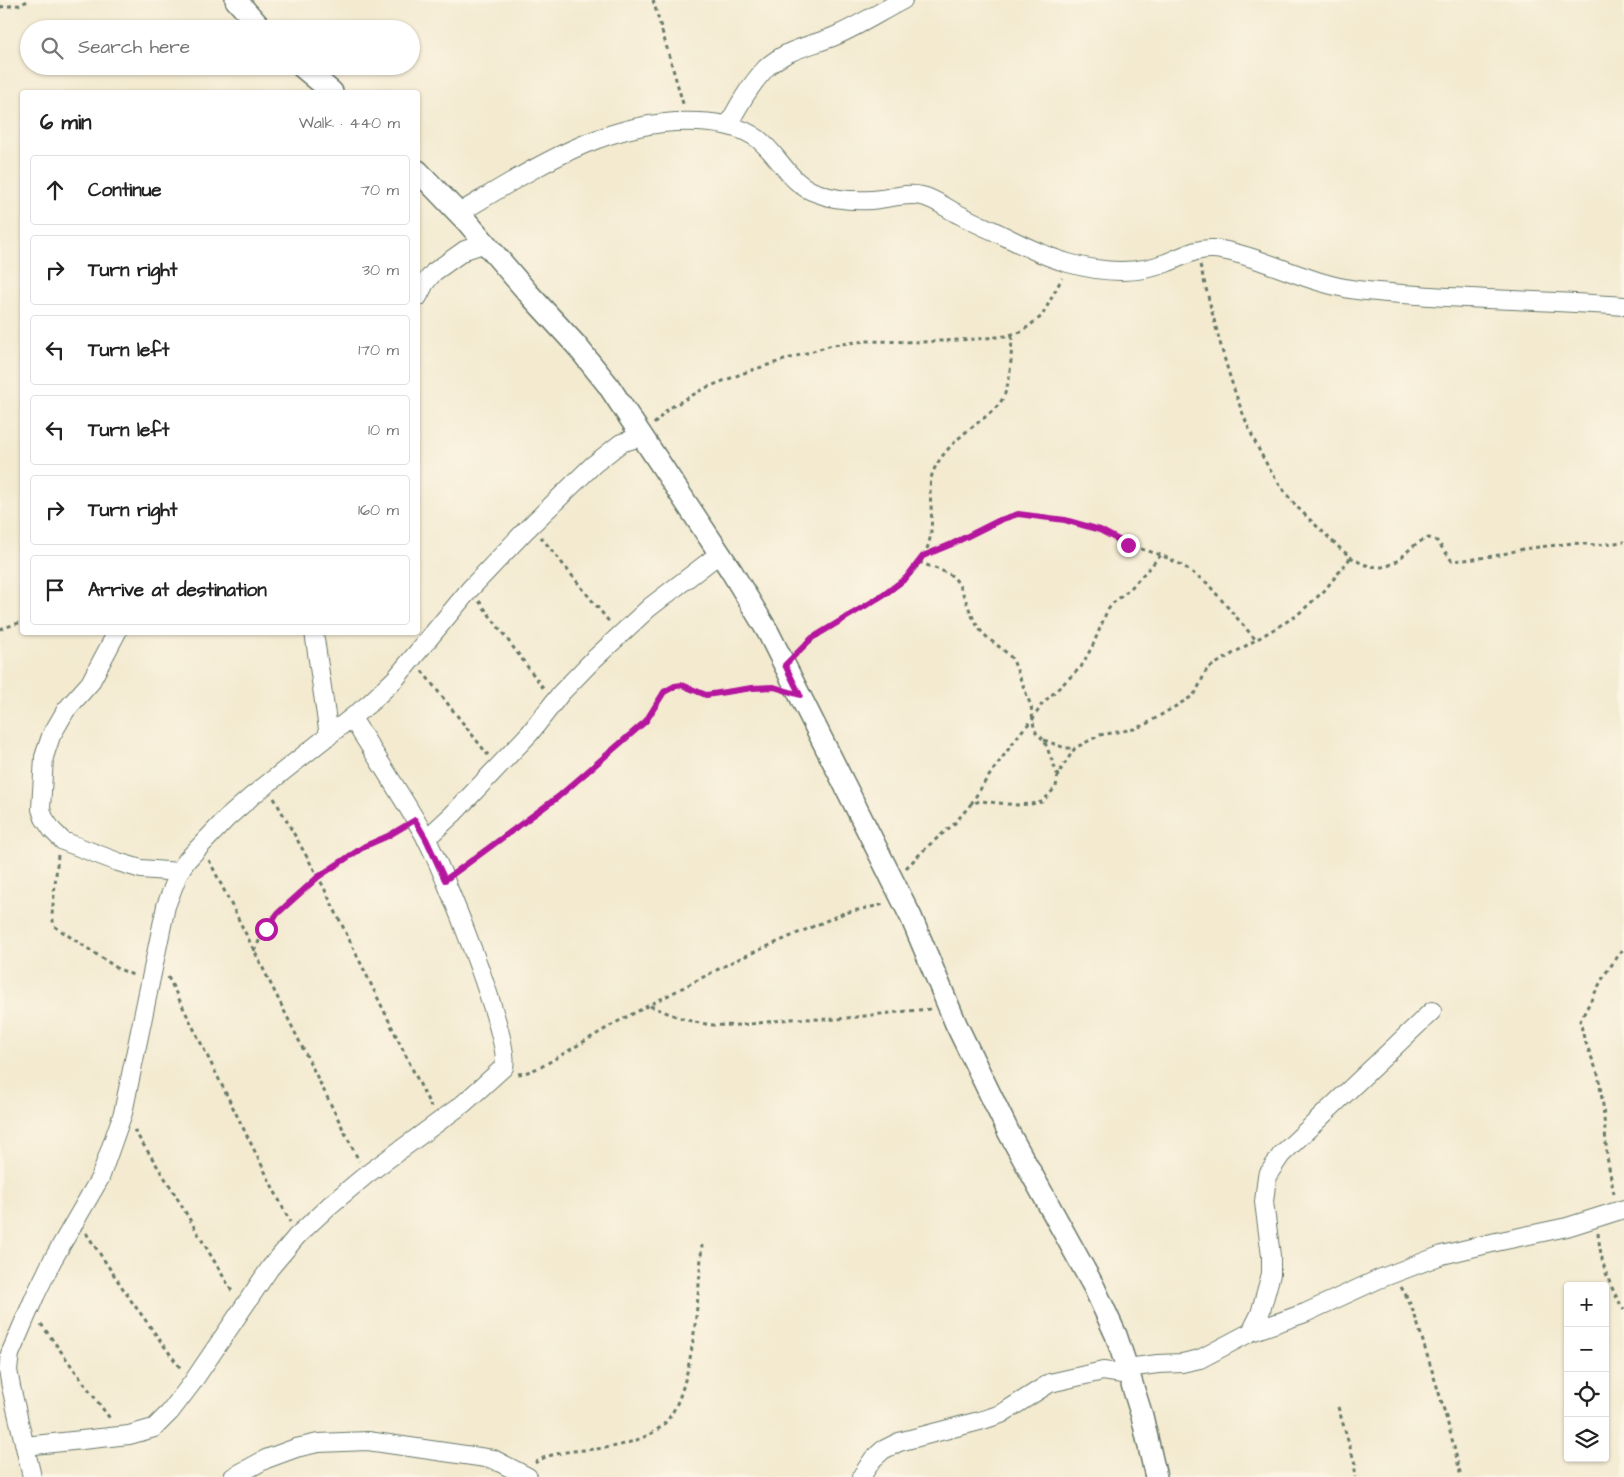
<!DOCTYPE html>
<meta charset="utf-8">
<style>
:root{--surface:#fff;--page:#f6f6f6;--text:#222;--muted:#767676;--line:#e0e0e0}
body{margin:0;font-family:"Architects Daughter",sans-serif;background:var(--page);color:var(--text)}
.controls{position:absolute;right:15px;bottom:15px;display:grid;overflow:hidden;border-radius:5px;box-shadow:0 1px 4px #0004}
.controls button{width:45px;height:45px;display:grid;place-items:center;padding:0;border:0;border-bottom:1px solid var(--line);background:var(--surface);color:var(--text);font:25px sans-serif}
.stop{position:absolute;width:15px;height:15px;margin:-11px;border:4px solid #b5179e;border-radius:50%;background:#fff}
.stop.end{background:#b5179e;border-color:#fff;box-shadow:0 1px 5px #0008}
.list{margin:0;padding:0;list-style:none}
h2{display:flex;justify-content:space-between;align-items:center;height:65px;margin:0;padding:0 20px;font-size:21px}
h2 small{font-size:16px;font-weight:400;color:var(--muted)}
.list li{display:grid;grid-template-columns:32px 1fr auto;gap:15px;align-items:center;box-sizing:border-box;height:70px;margin:0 10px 10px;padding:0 10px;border:1px solid var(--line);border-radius:5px}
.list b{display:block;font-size:19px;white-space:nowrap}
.list em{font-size:16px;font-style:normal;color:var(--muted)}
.icon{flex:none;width:28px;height:28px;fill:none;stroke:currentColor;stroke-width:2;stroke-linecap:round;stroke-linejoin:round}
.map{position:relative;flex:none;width:1624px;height:1477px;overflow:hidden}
.search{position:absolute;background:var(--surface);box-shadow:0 1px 4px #0004;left:20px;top:20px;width:400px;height:55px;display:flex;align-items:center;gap:12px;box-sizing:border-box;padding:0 18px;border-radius:28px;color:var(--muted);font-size:19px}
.panel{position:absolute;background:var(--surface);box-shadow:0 1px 4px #0004;left:20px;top:90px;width:400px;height:545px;border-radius:5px}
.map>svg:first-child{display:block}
</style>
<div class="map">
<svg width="1624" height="1477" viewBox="0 0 1624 1477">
<rect width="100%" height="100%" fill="#fcf5e5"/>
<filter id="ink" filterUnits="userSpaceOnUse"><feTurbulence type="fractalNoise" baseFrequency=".02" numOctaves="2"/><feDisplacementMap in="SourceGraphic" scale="10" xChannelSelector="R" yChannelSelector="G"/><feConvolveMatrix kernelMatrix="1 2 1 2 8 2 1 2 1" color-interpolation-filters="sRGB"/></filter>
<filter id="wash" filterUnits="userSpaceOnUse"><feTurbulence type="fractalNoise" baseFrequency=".0096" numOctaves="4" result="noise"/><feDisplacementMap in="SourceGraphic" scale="20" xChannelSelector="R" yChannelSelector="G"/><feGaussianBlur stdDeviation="1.12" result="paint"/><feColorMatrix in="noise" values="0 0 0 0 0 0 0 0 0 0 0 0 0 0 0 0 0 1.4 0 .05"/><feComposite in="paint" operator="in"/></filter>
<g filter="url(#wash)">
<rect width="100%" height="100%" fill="#f3ead0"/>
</g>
<g filter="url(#ink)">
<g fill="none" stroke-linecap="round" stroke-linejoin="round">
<!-- minor casing -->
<g stroke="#697a6b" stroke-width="20">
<path id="minor" d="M728,125C739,105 750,85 766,68C786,49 811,46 835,36C858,26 880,12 903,0
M459,213C533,169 609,117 699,122C719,123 741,126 758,139C780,156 789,184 817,193C834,200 854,201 872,200C888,199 906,192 922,196C936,199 947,209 960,215C973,222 987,228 1000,234C1022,245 1044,256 1068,263C1100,272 1135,275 1166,263C1182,257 1195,248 1213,249C1230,250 1246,256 1261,261C1292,272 1324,286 1357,290C1381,293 1406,294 1431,296C1495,300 1560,301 1624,306
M418,297L425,283L434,272L465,250L486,243
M117,632L90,683L66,710L51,736L44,757L41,809L44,818L52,830L63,841L118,862L141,869L179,872
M314,632L329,736
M426,839L453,814L530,733L561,693L592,661L650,607L719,554
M1251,1332L1260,1314L1271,1274V1256L1264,1202L1267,1176L1281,1155L1432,1011
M1127,1368L1158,1364L1182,1363L1200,1359L1251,1332L1305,1313L1379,1279L1442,1255L1496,1242L1567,1227L1624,1209
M25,1446L129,1435L154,1428L170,1412L192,1383L270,1268L297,1236L329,1206L366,1175L463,1104L504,1067C513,1043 442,867 426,838C403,797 377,758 352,718
M32,1477L11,1387L8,1370L10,1354L35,1296L52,1261L100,1178L123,1113L166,906L179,872L187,860L226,819L252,796L370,703L396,678L470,589L524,532L593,465L621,443L641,437
M233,1477L266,1459L296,1448L318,1443L368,1441L493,1459L528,1477
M861,1477L873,1459L883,1450L899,1442L983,1420L1001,1414L1050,1383L1103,1371L1129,1375"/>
</g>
<!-- tertiary casing -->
<g stroke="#697a6b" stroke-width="24">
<path id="tertiary" d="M236,0L262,29
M301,66L332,92
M418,171L468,223L529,294L576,345L608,385L732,572L768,632L911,917L956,1024L1009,1133L1094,1287L1116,1335L1127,1368L1142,1416L1156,1477"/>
</g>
<!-- path -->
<path stroke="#697a6b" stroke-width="3" stroke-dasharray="4 4" stroke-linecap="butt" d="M653,0L684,107
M0,7L19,5L30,0
M1200,265C1220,341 1237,428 1285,492C1296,508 1313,522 1327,536C1342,550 1356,566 1378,567C1401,568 1406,544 1429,538L1437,541L1452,561L1474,559L1499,555L1523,549L1573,543L1596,545L1624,542
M654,424L668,409L705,388L749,371L832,345L866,341L922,342L977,339L1005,336L1021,332L1042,316L1062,278
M541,537L611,624
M924,555L952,544L1000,520L1018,514L1065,520L1100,530L1128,545L1161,555L1182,565L1207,583L1255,639
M919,562C930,567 943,570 952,576C963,584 969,617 981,631C990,642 1004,648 1013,660L1031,706L1034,728L1037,734L1044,740L1058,776
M479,601L544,689
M0,629L22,622
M798,653C820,630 849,616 876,600C886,593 898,586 907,578C930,554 933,538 931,505C930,494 929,482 933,472C941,453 960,436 976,424C985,417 997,409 1003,398C1012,379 1011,354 1012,334
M422,671L488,755
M1044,740L1065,748H1075
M274,798L322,884L431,1107
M971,804L986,780L1021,732L1033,719L1042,704L1081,667L1093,645L1107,611L1112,604L1130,589L1161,555
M58,855L52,915L54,926L117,968L135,976
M209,860L359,1161
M906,868L928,846L955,823L971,804L980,801L1017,805L1031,804L1042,802L1056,787L1058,774L1075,748L1100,735L1134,729L1146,724L1191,697L1196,692L1207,669L1296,616L1324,591L1351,557
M457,871L559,797L646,721L664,692L675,686L681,685L706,695L752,688L775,687
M254,951L265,929L278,913L318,877L365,847L402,828
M168,977L290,1222
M650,1006C666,1012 683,1020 700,1023C730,1029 762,1022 791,1019C807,1018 822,1020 837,1019C869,1016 900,1011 932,1009
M518,1074L525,1073L541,1067L617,1022L734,961L844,913L885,904
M134,1130L170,1186L233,1293
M1614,1194L1607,1157L1603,1105L1598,1074L1584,1038L1580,1021L1605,974L1624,948
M86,1233L130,1299L181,1369
M1598,1233C1601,1263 1608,1284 1624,1310
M1401,1287C1414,1307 1420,1332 1427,1355C1440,1395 1452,1435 1461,1477
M41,1324L111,1420
M1338,1407L1355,1464V1477
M535,1463C553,1449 589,1451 612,1447C629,1443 651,1437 664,1424C695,1392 698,1290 702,1245"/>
<!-- minor -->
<use href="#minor" stroke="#fff" stroke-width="18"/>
<!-- tertiary -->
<use href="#tertiary" stroke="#fff" stroke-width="21"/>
</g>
</g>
<g fill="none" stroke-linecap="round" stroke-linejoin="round" filter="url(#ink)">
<!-- route -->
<path stroke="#b5179e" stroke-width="6" d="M266,929L278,913L318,877L365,846L388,836L415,820L426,839L445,880L558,797L646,721L664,692L675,686L682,685L706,695L752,688L774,687L800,695L785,665L812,638L885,594L906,578L923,556L952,544L1000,520L1018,514L1065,520L1100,530L1128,545"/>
</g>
</svg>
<div class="controls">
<button>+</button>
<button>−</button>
<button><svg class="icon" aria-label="locate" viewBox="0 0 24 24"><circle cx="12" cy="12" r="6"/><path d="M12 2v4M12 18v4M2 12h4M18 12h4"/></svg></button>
<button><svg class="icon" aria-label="layers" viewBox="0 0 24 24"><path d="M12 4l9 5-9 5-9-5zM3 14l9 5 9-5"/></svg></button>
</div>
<div class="stop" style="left:266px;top:929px"></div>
<div class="stop end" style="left:1128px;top:545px"></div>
<div class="search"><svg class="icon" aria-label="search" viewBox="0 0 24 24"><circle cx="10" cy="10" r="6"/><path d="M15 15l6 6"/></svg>Search here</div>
<section class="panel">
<h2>6 min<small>Walk · 440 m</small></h2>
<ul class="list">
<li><svg class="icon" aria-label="ahead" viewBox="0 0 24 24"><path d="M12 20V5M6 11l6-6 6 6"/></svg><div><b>Continue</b></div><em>70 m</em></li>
<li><svg class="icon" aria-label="right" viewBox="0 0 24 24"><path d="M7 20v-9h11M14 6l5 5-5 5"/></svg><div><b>Turn right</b></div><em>30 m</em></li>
<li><svg class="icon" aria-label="left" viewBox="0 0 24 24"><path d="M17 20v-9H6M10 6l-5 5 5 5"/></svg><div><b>Turn left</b></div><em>170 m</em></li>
<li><svg class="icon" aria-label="left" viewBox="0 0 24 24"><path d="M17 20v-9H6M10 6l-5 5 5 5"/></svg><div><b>Turn left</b></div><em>10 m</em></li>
<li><svg class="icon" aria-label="right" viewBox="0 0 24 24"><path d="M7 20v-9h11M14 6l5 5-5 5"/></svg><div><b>Turn right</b></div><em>160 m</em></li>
<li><svg class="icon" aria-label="arrive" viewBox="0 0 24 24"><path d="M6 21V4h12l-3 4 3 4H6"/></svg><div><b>Arrive at destination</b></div></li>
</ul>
</section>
</div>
